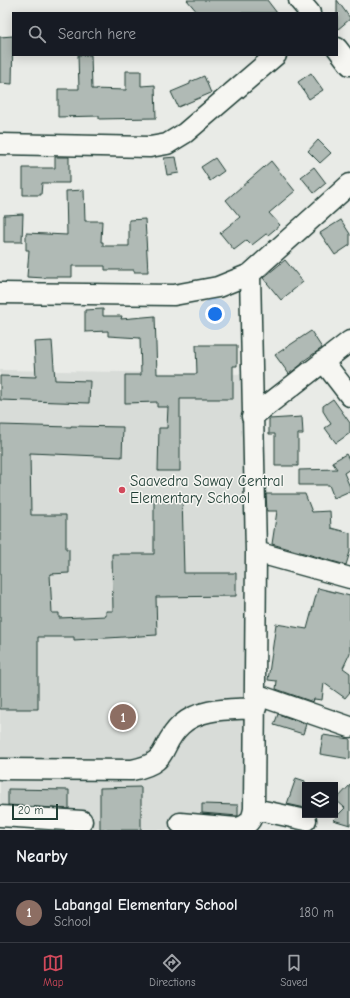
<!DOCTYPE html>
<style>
:root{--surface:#171b24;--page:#242831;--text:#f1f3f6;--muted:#9ea1a6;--line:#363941;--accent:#d1495b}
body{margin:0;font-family:"Comic Neue",sans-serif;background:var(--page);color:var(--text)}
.controls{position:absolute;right:12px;bottom:12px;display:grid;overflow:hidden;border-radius:0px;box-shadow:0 2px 10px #0003}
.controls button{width:36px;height:36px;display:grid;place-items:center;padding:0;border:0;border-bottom:1px solid var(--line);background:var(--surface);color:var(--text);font:20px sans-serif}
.scale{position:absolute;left:12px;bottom:10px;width:46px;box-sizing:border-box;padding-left:4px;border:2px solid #1f3d34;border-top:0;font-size:11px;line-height:14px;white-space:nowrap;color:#1f3d34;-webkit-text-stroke:3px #f6f6f2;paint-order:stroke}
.you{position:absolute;left:215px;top:314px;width:14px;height:14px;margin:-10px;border:3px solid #fff;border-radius:50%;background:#1a73e8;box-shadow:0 0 0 6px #1a73e833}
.badge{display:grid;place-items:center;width:26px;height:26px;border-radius:50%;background:var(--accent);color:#fff;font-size:13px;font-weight:700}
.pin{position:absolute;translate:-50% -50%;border:2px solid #fff;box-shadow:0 1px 4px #0006}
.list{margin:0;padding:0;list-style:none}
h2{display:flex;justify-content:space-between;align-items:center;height:52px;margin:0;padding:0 16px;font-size:17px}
h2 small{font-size:13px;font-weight:400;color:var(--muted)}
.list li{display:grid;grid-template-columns:26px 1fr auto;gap:12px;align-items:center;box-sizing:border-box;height:60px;padding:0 16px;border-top:1px solid var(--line)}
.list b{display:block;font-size:15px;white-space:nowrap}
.list p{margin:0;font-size:13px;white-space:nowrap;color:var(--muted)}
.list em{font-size:13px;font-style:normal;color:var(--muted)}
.icon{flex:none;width:22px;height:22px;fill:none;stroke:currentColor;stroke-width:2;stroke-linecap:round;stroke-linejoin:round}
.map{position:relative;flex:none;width:350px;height:830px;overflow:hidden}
.search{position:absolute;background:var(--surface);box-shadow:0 2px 10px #0003;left:12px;right:12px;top:12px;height:44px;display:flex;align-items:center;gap:10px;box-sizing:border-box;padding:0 14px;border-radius:0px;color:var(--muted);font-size:15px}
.sheet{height:112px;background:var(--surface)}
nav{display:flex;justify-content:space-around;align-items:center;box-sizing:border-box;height:56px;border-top:1px solid var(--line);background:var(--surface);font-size:11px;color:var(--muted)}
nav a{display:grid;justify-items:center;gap:2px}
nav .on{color:var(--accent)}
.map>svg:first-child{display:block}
</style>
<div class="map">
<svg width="350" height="830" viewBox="0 0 350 830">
<rect width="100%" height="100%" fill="#e9ebe7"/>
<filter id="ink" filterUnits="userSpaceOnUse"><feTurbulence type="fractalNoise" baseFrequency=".025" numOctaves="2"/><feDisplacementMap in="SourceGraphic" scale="8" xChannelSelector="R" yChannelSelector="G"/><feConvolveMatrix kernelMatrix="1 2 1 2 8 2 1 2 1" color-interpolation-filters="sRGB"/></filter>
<g filter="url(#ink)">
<!-- built -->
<path fill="#d8dcd8" d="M0,370L243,374L246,830H107L0,826Z"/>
<!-- building -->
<path fill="#b0bab5" stroke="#1f3d34" d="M187,0H267L277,13H198Z
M337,0L350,18V19L337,30Z
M13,36L12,84L0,83V37Z
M78,55H91L92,89L126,90V71H141V86L155,85L156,118L99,119V116L58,117V89H79Z
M311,73L323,90L309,99L298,82Z
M204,76L211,93L178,107L171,92L190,84V82Z
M318,140L331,153L320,163L308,151Z
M55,157H69V183H42L41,195H23V168H55Z
M176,157L179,173L167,175L164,158Z
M215,158L224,171L210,181L201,167Z
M271,161L295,191L269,213L280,225L268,235L266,234L252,245L247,240L234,250L220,233L240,217L226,200Z
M314,167L326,183L314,193L301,177Z
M84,190L85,221H102L101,242H103V246H129V220L145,219L148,272H134V270H105V266H72V277H45V278L27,277L29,250H26V233L67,235L66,191Z
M23,214L22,242H4V215Z
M341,220L350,234V245L335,255L320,233Z
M285,260L303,282L281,300L263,278Z
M103,309V316H122L121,319L155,316L157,374H197L196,345H237V366H233V399H180V471H158L159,428H167L168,407H157V402L125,403V375H141L140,338L108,336V331L85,332V310Z
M311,331L322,348L302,362V364L289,374L275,355Z
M52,341L55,380L90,381L89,403L0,400V376L36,377L34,342Z
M333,399L350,423V433L336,443L325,428L331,424L323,411V406Z
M302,417L303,434H298V466H275V434H269V419Z
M0,425L71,427V426L123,427L122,457L30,453L31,515H66V549H69V573L50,574L52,613H59V618L106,616V611H113L112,554H154V495H182L184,573H236V596L156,597L157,635L74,640V637H38V709H0Z
M346,454L350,461V469L344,473L350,487V491L334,498L329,485H299V470L337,469L332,462Z
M266,494H305L312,512L330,511L331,528L350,533V552L346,565L272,544L277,511H267Z
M318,588L350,596V653L343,668L350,673V692L345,698L324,683L322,700L314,699L313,702L276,689L277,681L268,680L276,624L307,629Z
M278,714L306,724L303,734L274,725Z
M323,735L350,739V759L320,754Z
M296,778L305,781V808L287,804Z
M350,785V825L333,820L345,808L336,800Z
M141,787V830H100V788Z
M8,789L69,790V809L8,805Z
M202,804L238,805V816L202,813Z"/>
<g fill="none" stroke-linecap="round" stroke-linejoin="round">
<!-- minor casing -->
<g stroke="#1f3d34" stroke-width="23">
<path id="minor" d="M299,0L310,13
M337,48L350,65
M0,144L150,147L167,144L185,133L276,55
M0,293L174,295L218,287L250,274L350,184
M323,361L350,396
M252,417L350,341
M256,552L350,578
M255,694L350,727
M0,769L132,770C172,762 158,746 181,725C201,707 231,710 256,708
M254,809L306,820
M0,816L82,821
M180,823L236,828C248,826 252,821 254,809L256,552L250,274"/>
</g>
<!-- minor -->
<use href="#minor" stroke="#f6f6f2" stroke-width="20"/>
</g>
</g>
<!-- markers -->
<circle fill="#d1495b" stroke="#f6f6f2" stroke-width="1.5" cx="122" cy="490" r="4"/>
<g text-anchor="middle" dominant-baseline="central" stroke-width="3" stroke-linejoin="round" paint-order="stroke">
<!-- poi labels -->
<g font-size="15" fill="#1f3d34" stroke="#f6f6f2" text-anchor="start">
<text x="130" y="481">Saavedra Saway Central<tspan x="130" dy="17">Elementary School</tspan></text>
</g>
</g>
</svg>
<div class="controls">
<button><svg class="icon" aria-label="layers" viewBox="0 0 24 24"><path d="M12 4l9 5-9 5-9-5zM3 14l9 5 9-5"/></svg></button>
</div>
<div class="scale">20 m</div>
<div class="you"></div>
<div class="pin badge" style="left:123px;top:717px;background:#8d6e63">1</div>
<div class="search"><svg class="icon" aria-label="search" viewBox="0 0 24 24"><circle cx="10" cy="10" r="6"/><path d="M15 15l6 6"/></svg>Search here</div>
</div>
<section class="sheet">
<h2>Nearby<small></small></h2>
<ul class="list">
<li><span class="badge" style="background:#8d6e63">1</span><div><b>Labangal Elementary School</b><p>School</p></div><em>180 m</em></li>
</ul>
</section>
<nav>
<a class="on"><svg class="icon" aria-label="map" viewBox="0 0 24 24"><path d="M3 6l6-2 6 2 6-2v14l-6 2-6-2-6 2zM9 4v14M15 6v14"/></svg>Map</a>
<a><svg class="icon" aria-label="directions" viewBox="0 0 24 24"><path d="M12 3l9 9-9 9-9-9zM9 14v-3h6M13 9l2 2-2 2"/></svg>Directions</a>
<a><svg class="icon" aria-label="saved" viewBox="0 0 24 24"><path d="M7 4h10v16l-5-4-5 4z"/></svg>Saved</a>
</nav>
